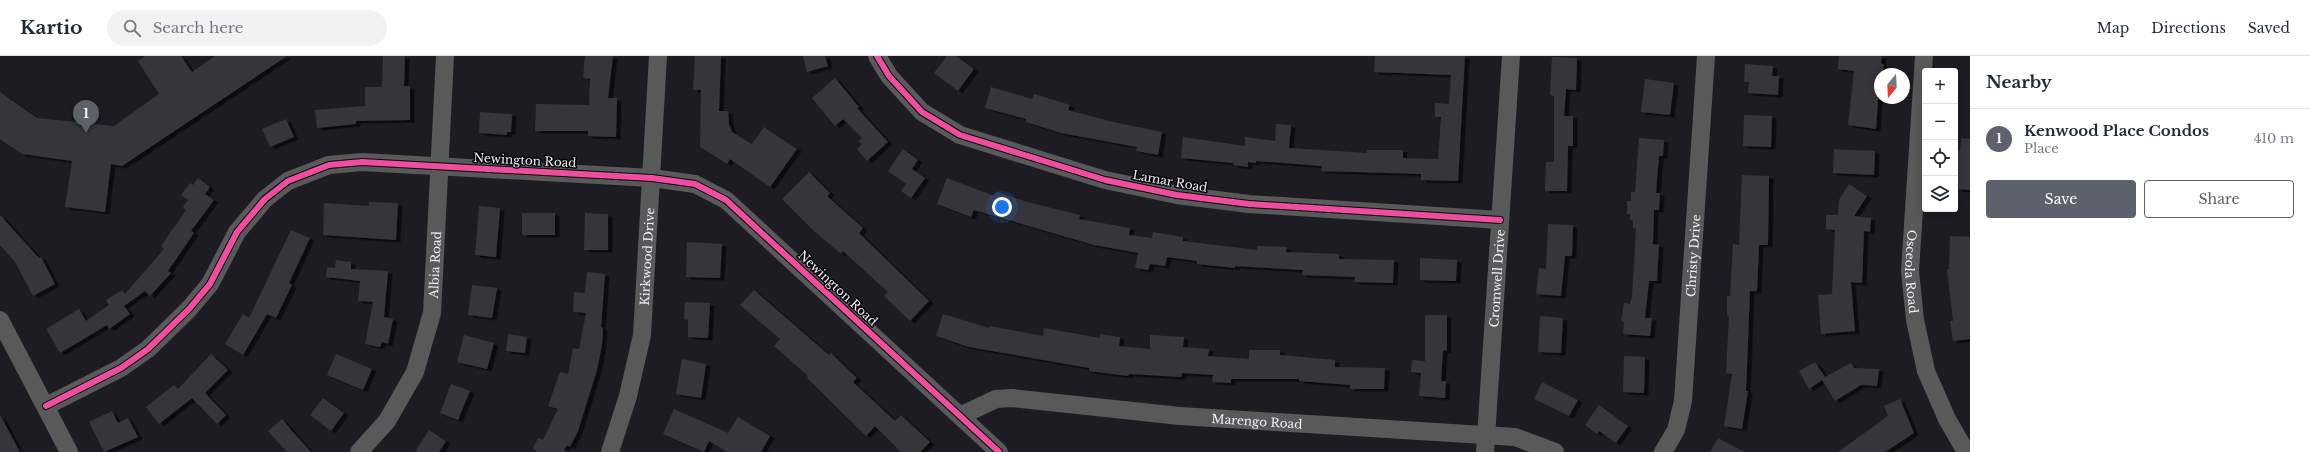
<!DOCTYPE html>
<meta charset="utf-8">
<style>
:root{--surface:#fff;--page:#f2f2f3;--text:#1f2937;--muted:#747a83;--line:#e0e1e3;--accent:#5c616c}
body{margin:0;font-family:"Libre Baskerville",serif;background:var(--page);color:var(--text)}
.controls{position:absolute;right:12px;top:12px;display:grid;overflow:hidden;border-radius:4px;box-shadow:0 2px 10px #0003}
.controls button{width:36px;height:36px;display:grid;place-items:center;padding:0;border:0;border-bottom:1px solid var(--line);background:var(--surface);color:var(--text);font:20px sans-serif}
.compass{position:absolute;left:1874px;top:12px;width:36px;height:36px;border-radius:50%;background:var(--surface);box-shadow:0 2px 10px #0003;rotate:198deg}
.you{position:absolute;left:1002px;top:151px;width:14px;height:14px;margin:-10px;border:3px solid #fff;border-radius:50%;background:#1a73e8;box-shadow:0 0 0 6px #1a73e833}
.badge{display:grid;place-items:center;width:26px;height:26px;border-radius:50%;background:var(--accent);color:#fff;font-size:13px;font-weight:700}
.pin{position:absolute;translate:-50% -33px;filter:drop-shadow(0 1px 2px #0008)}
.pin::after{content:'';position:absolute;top:21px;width:14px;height:12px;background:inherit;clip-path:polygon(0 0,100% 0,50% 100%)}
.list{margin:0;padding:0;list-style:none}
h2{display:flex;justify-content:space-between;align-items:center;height:52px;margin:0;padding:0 16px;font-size:17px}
h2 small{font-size:13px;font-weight:400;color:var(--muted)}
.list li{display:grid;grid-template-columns:26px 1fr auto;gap:12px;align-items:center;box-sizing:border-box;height:60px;padding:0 16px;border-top:1px solid var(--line)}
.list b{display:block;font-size:15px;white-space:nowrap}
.list p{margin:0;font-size:13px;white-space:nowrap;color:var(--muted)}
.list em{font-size:13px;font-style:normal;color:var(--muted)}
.actions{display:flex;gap:8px;padding:12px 16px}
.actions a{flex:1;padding:9px 0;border:1px solid var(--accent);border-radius:4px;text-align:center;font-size:14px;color:var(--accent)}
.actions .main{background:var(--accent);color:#fff}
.icon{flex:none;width:22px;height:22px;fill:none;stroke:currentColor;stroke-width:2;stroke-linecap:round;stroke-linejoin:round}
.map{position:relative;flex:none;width:1970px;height:396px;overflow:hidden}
header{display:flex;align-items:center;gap:24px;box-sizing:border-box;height:56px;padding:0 20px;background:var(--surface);border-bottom:1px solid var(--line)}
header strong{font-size:19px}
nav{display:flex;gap:22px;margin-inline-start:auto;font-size:14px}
.search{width:280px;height:36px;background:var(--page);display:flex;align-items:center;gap:10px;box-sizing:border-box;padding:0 14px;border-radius:22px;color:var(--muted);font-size:15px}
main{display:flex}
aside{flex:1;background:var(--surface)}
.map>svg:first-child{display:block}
</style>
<header>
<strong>Kartio</strong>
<div class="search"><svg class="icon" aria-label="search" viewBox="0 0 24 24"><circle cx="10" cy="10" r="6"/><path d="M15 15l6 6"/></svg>Search here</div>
<nav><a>Map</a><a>Directions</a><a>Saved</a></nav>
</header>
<main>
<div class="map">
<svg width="1970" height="396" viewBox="0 0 1970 396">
<defs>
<filter id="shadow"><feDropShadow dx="4.5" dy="2.5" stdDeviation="0" flood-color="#0009"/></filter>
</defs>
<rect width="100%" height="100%" fill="#1d1c23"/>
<!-- building -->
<path fill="#36353b" filter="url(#shadow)" d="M145,0H181L192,16L215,0H287L122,110L111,108L105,156L65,151L72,105L22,98L0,83V36L37,62L114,70L159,38L138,5Z
M383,0H405L404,30H410V64L356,65V68L317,72L315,54L365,50V31H382Z
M585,0H613L608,42H617L616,81L588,80V75H535L536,48L589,49L590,23L583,22Z
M695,0H721L719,55H728L729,68L732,76L752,88L764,71L797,93L770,131L730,103L727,108L700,91L701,34H693Z
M803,0H825L828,10L807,16Z
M947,0H956L974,13L958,35L934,17Z
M1375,0H1465L1458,125L1421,124V118L1321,115L1322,110L1256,105V107L1248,106V111L1233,109V107L1181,102L1183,81L1245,90V81L1275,85L1276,68L1291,69L1289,92L1367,97V94H1403V102L1438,103L1441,61H1435V47L1449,48L1451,19L1374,16Z
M1839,0H1882L1881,7L1884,9L1883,18H1880L1876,73L1848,69L1854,15L1838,13Z
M1552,1L1577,2L1576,34L1566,33L1564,60H1573V90H1568L1567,135H1545L1546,106H1554V40L1550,39Z
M1745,8L1773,10L1772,20H1779L1778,39L1748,37L1749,26H1744Z
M835,22L859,51L857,52L888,86L867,105L857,93L862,88L859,85L862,82L843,63L835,70L812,42Z
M1645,23L1674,27L1670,59L1641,56Z
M991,31L1032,43L1034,38L1070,49L1068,54L1113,66L1162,76L1158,99L1136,95L1137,91L1061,77L1026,66V63L985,52Z
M480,56L512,58L511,76H507V79L479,77Z
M1744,59L1772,60L1771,91L1743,90Z
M286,63L294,81L270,91L262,73Z
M1639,82L1664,84L1663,100H1659L1656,137H1660L1659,154H1654L1653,188L1659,189L1657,225H1649L1645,262H1652L1650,280L1623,278L1624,266L1621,265L1624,247L1630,248L1632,241L1636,173L1633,172V164H1630V158H1627V145H1631V136H1635Z
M1961,82L1970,83V134L1957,133V94L1960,95Z
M903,93L918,104L912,113L925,122L911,142L901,135L906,128L888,115Z
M1834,93L1875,95L1874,119L1833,117Z
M809,116L830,137L827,140L863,172L859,177L929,245L910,265L884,240L888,236L843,195L841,198L814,175L782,143Z
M1742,119L1769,120L1768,189H1759L1757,235H1750L1746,335H1748L1742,373L1724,370L1732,318L1726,317L1729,260H1727V240H1730L1733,188L1739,189Z
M198,122L210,131L205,138L214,144L191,175L194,177L168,215L171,217L150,240L145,235L124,250L130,258L109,273L107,269L60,297L46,273L79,253L86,265L109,249L106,244L122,234L125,238L164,193L161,190L186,154L183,151L188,144L181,139L190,127L193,129Z
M947,122L994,140L996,136L1031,147L1080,159L1079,163L1130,172L1129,179L1152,182L1153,176L1183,181V185L1257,194V190L1287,191L1286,196L1339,198V203L1394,204L1393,227L1354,226L1355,221L1302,219L1303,214L1235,210V212L1197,208V205L1167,201L1165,210L1150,208L1148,214L1135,212L1138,197L1094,189L974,154L971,161L937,148Z
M1849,128L1867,140L1854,160L1871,162L1870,176L1864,175L1862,227L1851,226L1855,275L1821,278L1818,239L1832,238L1835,174L1826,173V159H1838L1839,144Z
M369,146L398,147L396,184L323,179L324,147L369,150Z
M479,150L500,152L496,201L475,199Z
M522,157H555V179H522Z
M585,157L608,158V194H584Z
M0,159L39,202L41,201L55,228L33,240L15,206L0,189Z
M1548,168L1573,169L1572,200H1565L1561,240L1536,238L1539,212L1546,213Z
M291,174L310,182L289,227L292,229L276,262L267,258L243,299L225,288L243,258L249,262Z
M1950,180L1970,181V283L1953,285L1950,265H1953L1947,213H1949Z
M687,186L722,188L720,222L686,221Z
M1420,202L1457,204L1456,225L1420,224Z
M336,204L351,206V213L388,215L384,261L393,263L388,288L382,286L380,291L365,288L373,246L358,245L360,225L326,221L327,211L335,212Z
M587,216L605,218L601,271L603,272L602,289L597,314L578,375L570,391L567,389L564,394L568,396H537L533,392L538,382L543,384L558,353L548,350L560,316L568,318L573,292L579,293L586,257L573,256L574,236L585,237Z
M472,229L497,232L492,262L468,259Z
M754,234L829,299L831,297L857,322L853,326L895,365L901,359L930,386L920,396H901L875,370L866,380L807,322L808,320L774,290L780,283L740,249Z
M685,246L710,247L708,282L688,281V264L684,263Z
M943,258L989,272L990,270L1043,280L1044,272L1100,282V278L1120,281L1119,290L1150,293V279L1184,281L1183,291L1209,293L1208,300L1249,303V294H1280V299L1335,304V311L1385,312L1384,333H1350V329L1299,325V323H1231V327L1212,326L1213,319L1182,317L1181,321L1129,318L1128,320L1089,315V312L969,291L936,280Z
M1425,259H1447V294L1443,295L1441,325H1446L1445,342L1419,340L1421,317L1411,316L1412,304L1425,305Z
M1540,260L1563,262L1561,297L1538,296Z
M508,278L527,281L525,297L506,295Z
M464,279L494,287L487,313L457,306Z
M211,298L228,314L205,337L226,359L217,368L192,342L159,368L146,351L174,329L178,333Z
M336,298L372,313L363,334L327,319Z
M1624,300L1645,301L1644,337L1623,336Z
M682,303L706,308L701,342L676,338Z
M1815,306L1825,321L1851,307L1854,312L1879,313L1877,330L1861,329L1835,345L1822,324L1809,333L1799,315Z
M1542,326L1578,344L1569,360L1534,343Z
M451,328L470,335L458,364L440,357Z
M323,342L344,357L331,375L310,359Z
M1900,343L1914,377L1885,396H1838L1888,360L1884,350Z
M1599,349L1628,370L1616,387L1599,375L1597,378L1585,369Z
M674,353L728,377L738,361L770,380L761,396H727L709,385L704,396L663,378Z
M112,355L118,367L128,362L138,381L104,396L89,366Z
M0,359L20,396H0Z
M282,363L293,376L311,396H287L268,375Z
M429,374L446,385L439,396H415Z
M1718,382L1745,396H1710Z"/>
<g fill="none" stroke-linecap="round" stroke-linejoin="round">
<!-- minor -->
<g stroke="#585959" stroke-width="18">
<path d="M877,0L889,20L922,56L960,79L1105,124L1177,139L1249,148L1500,164"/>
<path id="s1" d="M1924,0L1910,215L1915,264L1926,315L1947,363L1966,396"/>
<path d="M0,264L69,396"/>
<path d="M46,350L121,312L148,293L189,253L210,228L237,176L265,143L288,125L329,109L362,106L652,122L695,128L726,144L999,396"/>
<path id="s2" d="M960,360L996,343L1012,342L1180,360L1515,381L1555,396"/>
<path id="s3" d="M359,396L387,365L415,316L432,257L445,0"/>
<path id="s4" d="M610,396L628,340L642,279L658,0"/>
<path id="s5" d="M1485,396L1511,0"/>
<path id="s6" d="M1663,396L1676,374L1683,345L1706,0"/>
</g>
<!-- cycleway casing -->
<g stroke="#06060a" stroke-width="8">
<path id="cycleway" d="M877,0L889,20L922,56L960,79L1105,124L1177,139L1249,148L1500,164
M46,350L121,312L148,293L189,253L210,228L237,176L265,143L288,125L329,109L362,106L652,122L695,128L726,144L999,396"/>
</g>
<!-- cycleway -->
<use href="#cycleway" stroke="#ef4d9e" stroke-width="6"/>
</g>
<g text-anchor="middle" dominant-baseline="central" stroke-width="3" stroke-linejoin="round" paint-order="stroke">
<!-- street labels -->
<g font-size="12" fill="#f0eff8" stroke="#06060a">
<text transform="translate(525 104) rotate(3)">Newington Road</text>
<text transform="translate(1170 125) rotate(10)">Lamar Road</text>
<text stroke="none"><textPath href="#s4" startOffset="200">Kirkwood Drive</textPath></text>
<text stroke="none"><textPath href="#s6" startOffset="201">Christy Drive</textPath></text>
<text stroke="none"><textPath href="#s3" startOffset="208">Albia Road</textPath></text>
<text stroke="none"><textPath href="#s1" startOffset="216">Osceola Road</textPath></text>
<text stroke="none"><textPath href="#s5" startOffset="174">Cromwell Drive</textPath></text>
<text transform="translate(838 232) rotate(43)">Newington Road</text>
<text stroke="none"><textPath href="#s2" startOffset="302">Marengo Road</textPath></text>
</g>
</g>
</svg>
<div class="controls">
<button>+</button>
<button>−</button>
<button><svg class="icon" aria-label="locate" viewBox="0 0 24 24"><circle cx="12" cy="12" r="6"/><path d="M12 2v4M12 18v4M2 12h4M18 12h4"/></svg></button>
<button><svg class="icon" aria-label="layers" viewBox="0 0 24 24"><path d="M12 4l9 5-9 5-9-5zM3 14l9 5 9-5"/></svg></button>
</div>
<svg class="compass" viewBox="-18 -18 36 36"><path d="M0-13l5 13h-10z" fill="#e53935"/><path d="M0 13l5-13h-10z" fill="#747a83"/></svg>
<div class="you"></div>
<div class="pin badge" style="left:86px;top:77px">1</div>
</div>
<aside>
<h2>Nearby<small></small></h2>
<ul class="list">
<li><span class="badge">1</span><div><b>Kenwood Place Condos</b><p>Place</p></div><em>410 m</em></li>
</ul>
<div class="actions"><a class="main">Save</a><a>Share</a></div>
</aside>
</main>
